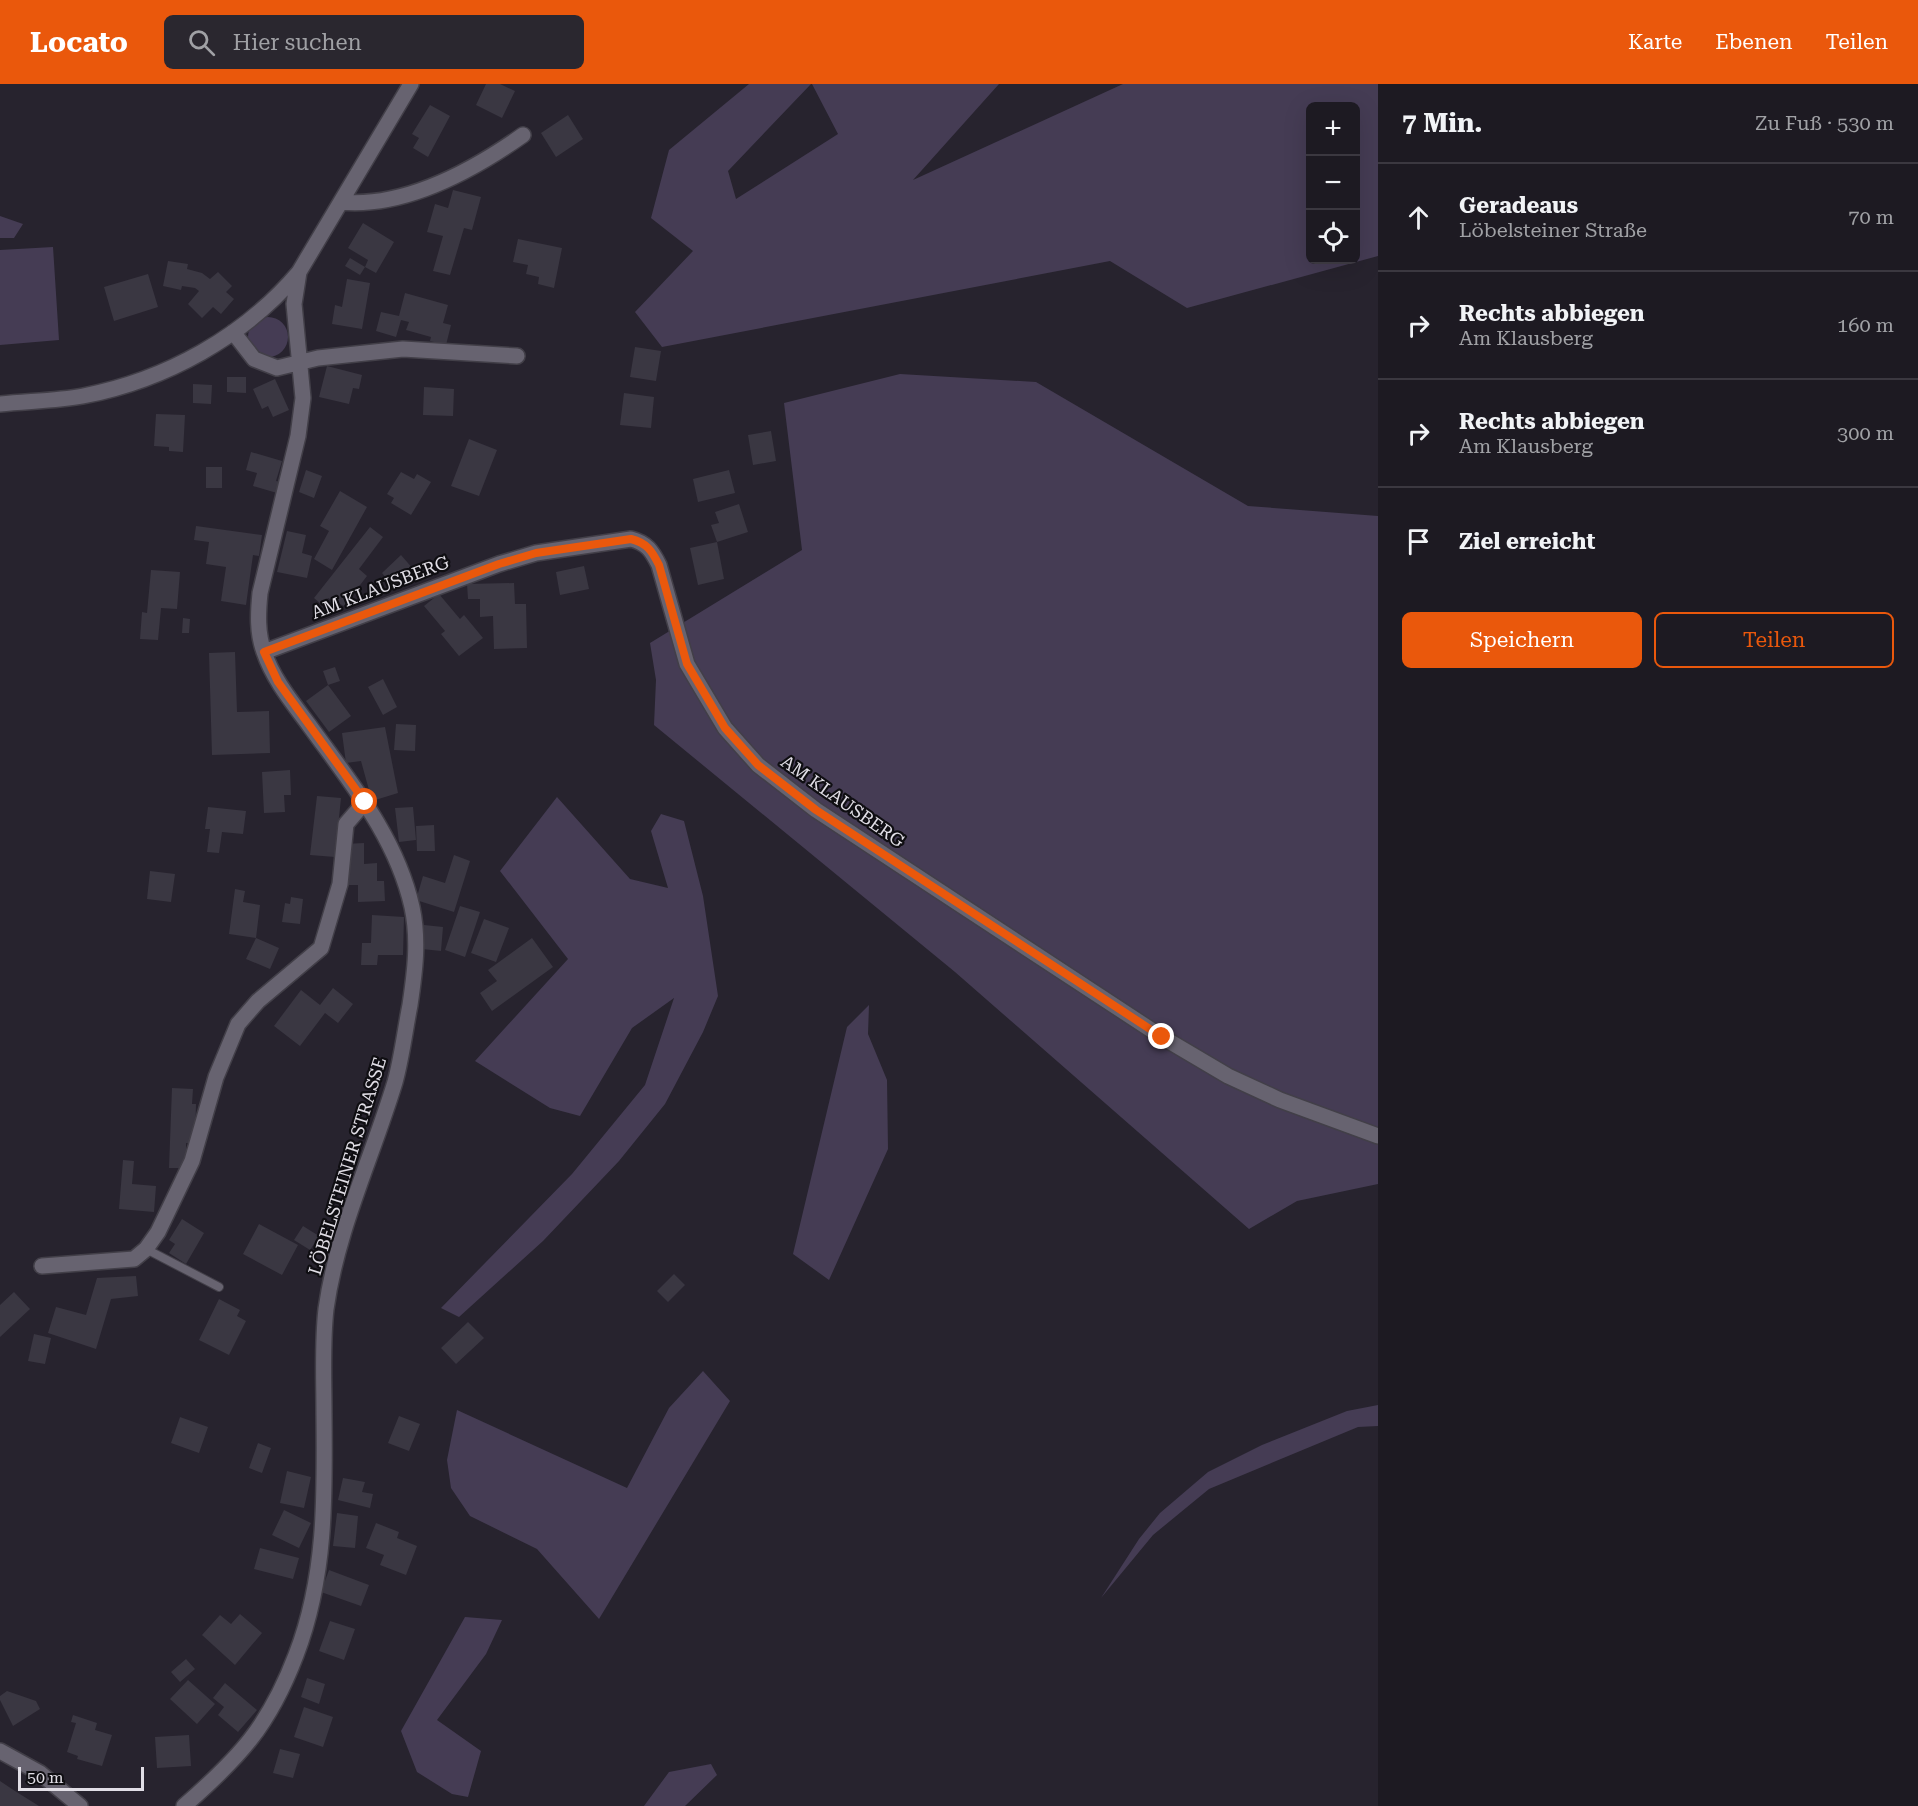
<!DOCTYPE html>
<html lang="de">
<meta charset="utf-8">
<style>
:root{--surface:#1d1a22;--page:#2a272f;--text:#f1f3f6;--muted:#a0a1a5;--line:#3b3840;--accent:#ea580c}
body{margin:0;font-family:"Roboto Serif",serif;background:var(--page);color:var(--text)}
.controls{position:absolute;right:18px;top:18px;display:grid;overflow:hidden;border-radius:9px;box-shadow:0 6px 24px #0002}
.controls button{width:54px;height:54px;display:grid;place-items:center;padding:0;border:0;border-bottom:2px solid var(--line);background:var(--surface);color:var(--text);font:30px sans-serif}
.scale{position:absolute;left:18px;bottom:15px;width:126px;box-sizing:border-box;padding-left:6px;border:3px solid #e1dee6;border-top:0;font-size:16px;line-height:21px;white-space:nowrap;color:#e1dee6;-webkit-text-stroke:4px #0f0e12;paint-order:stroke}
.stop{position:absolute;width:18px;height:18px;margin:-14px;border:4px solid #ea580c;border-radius:50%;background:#fff}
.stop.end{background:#ea580c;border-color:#fff;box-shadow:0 2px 6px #0008}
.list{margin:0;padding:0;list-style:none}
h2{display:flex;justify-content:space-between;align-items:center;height:78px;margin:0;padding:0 24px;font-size:26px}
h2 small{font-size:20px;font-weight:400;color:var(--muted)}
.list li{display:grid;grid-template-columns:39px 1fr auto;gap:18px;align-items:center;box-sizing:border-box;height:108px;padding:0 24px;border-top:2px solid var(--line)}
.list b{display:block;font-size:22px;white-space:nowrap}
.list p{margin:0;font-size:20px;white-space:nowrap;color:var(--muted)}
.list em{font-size:20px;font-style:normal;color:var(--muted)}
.actions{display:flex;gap:12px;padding:18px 24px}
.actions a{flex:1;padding:14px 0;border:2px solid var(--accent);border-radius:9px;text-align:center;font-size:21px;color:var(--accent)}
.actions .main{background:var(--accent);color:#fff}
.icon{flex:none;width:33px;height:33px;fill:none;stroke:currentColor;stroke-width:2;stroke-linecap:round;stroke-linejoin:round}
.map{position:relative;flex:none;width:1378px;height:1722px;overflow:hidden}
header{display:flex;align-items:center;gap:36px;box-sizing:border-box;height:84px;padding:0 30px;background:var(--accent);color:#fff}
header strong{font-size:28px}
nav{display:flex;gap:33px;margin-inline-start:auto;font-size:21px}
.search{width:420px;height:54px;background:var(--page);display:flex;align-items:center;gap:15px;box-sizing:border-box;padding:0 21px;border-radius:9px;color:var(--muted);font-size:22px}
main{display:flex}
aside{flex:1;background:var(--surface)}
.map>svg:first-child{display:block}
</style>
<header>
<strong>Locato</strong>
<div class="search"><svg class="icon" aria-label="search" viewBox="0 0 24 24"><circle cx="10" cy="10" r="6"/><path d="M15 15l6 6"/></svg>Hier suchen</div>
<nav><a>Karte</a><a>Ebenen</a><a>Teilen</a></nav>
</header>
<main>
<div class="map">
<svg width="1378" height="1722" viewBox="0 0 1378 1722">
<rect width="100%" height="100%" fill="#27232e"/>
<!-- green -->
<path fill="#453c54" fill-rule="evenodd" d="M749,0H811L728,87L736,115L838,50L812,0H999L913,96L1123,0H1378V172L1187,224L1110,177L662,263L635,228L693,167L651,134L669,66ZM1310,22H1356V176H1310Z
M0,132L23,140L14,154H0Z
M53,163L59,256L0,261V166Z
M248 253a20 20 0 1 1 40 0a20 20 0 1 1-40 0Z
M900,290L1036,298L1248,422L1378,432V1100L1297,1117L1249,1145L955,888L654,641L656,596L650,559L802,466L784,319Z
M557,713L630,795L668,804L651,747L661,730L684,737L703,812L718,912L703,948L665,1020L619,1077L543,1157L459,1233L441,1224L572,1090L645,1001L674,914L632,944L580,1032L550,1024L475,977L568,875L500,787Z
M869,921L868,950L887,996L888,1065L829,1196L793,1170L847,943Z
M703,1287L730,1317L599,1535L537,1465L470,1432L451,1404L447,1376L457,1326L627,1404L669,1324Z
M1378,1321V1342L1358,1343L1209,1405L1153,1451L1101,1514L1139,1455L1160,1429L1208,1388L1262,1361L1347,1327Z
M465,1533L502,1536L486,1570L437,1636L481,1667L468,1713L452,1710L417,1688L401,1647Z
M711,1680L717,1691L685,1722H644L669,1688Z"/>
<!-- building -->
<path fill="#3a3742" d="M486,0H500L515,7L502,34L476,21Z
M430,21L450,32L428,73L413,64L419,54L412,50Z
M568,31L583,55L556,73L541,49Z
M453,106L481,113L472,146L464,144L450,191L433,187L443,152L427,148L435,120L448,124Z
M363,139L394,158L376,189L365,183L368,176L348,164Z
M518,155L562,164L554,204L538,200L539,193L526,190L528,181L513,178Z
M350,174L365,183L360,191L345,182Z
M168,177L188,180L187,185L202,189L210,195L218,188L232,202L226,208L234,215L221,230L213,223L202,234L188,220L199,207L195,204L182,202L181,206L163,202Z
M148,190L158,223L114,237L104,203Z
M347,195L370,199L362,245L332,240L335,221L342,223Z
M405,209L448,221L443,239L451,241L446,261L430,257L431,253L406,246L409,238L401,236L396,253L376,247L381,228L399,232Z
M635,263L661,267L656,297L630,293Z
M327,282L362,291L359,305L353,304L349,320L319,313Z
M227,293H246V309L227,308Z
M275,295L289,326L273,333L268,322L262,325L253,305Z
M193,300L212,301L211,320L193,319Z
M424,303L454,305L453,332L423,331Z
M624,309L654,313L651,344L620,341Z
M156,330L185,331L183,368L169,367V363L154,362Z
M771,347L776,377L753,381L748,351Z
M469,355L497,366L479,412L451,402Z
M251,368L282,377L276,397L281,398L277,409L253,402L257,389L246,386Z
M206,383H222V404H206Z
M306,386L322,392L314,414L299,408Z
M729,386L735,409L698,418L693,395Z
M401,388L414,395L417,390L431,398L411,431L391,419L394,414L387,410Z
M340,407L367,423L332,486L314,475L329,447L320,442Z
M739,420L748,448L717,458L711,441L719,439L715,428Z
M196,442L262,451L259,472L253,471L246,521L221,517L226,483L206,480L209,458L194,456Z
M370,443L383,453L359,485L367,492L344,522L328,514L322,521L314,514Z
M287,447L306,451L302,469L312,472L307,494L277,488Z
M717,458L724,495L698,501L690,464Z
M401,471L414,486L394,503L382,489Z
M584,482L589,505L560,511L556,488Z
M151,486L180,488L177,525L161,524L158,556L140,555L142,528L147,529Z
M514,499L515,520H526L527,564L494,565L493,532L480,533V515H468L467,500Z
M439,510L460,535L464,531L483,554L459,572L441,550L445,547L424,522Z
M183,534L190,535L189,549H182Z
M235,568L237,628L269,627L270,669L212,671L209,569Z
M335,583L340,597L328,601L351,632L329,648L306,617L328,601L323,587Z
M383,595L397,623L383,631L368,603Z
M396,640L416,641L415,667L394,666Z
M385,643L398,709L372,717L361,677L346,679L342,649Z
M290,686L291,711H284L285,728L264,729L262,688Z
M317,712L341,714L335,773L310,771Z
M208,723L246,727L243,750L222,748L219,769L207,768L210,745H205Z
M413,723L416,756L399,758L395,724Z
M434,741L435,767H417L416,742Z
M364,759V780L377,779V797H384L385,817L358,818V801H346L345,760Z
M454,771L470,777L454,828L416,816L423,792L445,799Z
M150,787L175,790L171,818L147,815Z
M235,805L245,807L243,818L260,821L256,854L229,850Z
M291,813L303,815L300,840L282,838L285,819L290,820Z
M460,822L480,828L465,873L445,866Z
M372,831L404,833L403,871H378L377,881H361L362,859H371Z
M484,835L509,844L496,878L471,869Z
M424,841L443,843L441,867L422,865Z
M256,854L279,864L270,885L246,875Z
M532,854L553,883L492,927L480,909L497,897L488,886Z
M333,904L353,920L338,939L325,929L300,962L274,942L301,906L320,921Z
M172,1004L193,1005L192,1020H196L195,1059H186V1084H169Z
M123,1076L134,1077L132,1100L156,1102L154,1128L119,1125Z
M182,1135L204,1149L186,1180L169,1169L175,1160L169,1156Z
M259,1140L298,1161L282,1191L243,1170Z
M303,1142L319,1152L310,1166L294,1156Z
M674,1190L685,1201L668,1218L657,1207Z
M136,1192L138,1212L111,1215L96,1265L48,1249L56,1223L86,1231L97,1194Z
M14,1208L30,1225L0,1253V1221Z
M219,1215L240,1226L237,1232L246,1237L229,1271L199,1256Z
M468,1238L484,1254L456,1280L441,1264Z
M34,1250L51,1254L45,1280L28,1277Z
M399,1332L420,1340L409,1367L388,1359Z
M180,1333L208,1343L199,1369L171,1359Z
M258,1359L271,1364L262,1389L249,1384Z
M287,1387L311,1393L304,1424L280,1419Z
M343,1394L365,1398L362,1408L373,1410L370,1424L338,1416Z
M284,1426L311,1439L299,1464L272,1451Z
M337,1429L358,1432L355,1464L333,1462Z
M376,1439L399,1448L397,1454L417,1462L406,1491L380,1481L384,1471L366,1464Z
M260,1464L299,1474L293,1495L254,1485Z
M329,1486L369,1501L361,1522L321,1508Z
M240,1530L262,1549L235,1581L202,1551L220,1531L231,1540Z
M330,1537L355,1545L344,1576L319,1567Z
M186,1575L195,1585L180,1598L171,1588Z
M307,1594L325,1600L319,1620L301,1613Z
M188,1596L215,1620L197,1640L170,1615Z
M225,1599L257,1626L238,1648L218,1631L224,1623L213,1614Z
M7,1607L36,1617L40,1625L13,1642L0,1616V1612Z
M304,1623L333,1633L323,1663L294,1653Z
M73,1631L97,1639L95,1646L112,1651L102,1682L77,1675L78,1672L67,1668L76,1639L71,1638Z
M189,1651L191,1682L157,1684L155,1653Z
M280,1665L300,1670L293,1694L273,1689Z
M0,1697L15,1707L39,1722H0Z"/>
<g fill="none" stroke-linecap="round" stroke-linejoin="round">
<!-- lane casing -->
<g stroke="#423f48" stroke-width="10">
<path id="lane" d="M146,1165L219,1203"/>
</g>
<!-- street casing -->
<g stroke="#423f48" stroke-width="18">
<path id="street" d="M341,118C405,124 472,87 523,51
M233,248L254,275L277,284L318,274L403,265L517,272
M0,320C27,317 56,317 83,312C166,296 244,253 299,188
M264,568L499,480L536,469L631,455C647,459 652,467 659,481L687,580L725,644L758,681L816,726L1162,953L1228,992L1280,1016L1378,1052
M42,1182L134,1175L146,1165L158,1148L192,1077L216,993L238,940L258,917L321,864L340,800L346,740L365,718
M0,1667L40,1689L80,1722
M184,1722C240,1673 269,1642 296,1571C326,1493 325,1413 324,1330C324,1295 322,1260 326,1225C337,1146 372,1074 395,998C402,973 405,946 410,921C415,887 419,856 412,823C396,752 350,698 309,641C292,618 273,595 264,568C257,549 258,529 260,509L298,352L303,314L294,220L299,188L411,0"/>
</g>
<!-- lane -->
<use href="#lane" stroke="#676370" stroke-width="8"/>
<!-- street -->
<use href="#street" stroke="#676370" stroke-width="15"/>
</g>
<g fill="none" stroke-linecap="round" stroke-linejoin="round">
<!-- route -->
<path stroke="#ea580c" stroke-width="8" d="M365,718L278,598L264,568L499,480L536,469L631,455C647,459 652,467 659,481L687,580L725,644L758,681L816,726L1162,953"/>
</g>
<g text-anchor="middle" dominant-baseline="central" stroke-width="4.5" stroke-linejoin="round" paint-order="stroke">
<!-- street labels -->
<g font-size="18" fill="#e1dee6" stroke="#0f0e12">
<text transform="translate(380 503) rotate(-21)">AM KLAUSBERG</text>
<text transform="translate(843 717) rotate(35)">AM KLAUSBERG</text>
<text transform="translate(347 1082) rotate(-73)">LÖBELSTEINER STRASSE</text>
</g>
</g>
</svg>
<div class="controls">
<button>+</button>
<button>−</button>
<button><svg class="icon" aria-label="locate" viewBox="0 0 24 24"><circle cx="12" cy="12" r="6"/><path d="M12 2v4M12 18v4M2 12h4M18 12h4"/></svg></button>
</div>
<div class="scale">50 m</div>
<div class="stop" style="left:365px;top:718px"></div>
<div class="stop end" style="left:1162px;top:953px"></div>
</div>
<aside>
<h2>7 Min.<small>Zu Fuß · 530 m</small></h2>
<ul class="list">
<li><svg class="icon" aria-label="ahead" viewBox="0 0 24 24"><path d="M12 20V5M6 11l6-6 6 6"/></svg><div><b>Geradeaus</b><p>Löbelsteiner Straße</p></div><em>70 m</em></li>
<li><svg class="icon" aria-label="right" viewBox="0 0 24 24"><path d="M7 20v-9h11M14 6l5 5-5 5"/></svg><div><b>Rechts abbiegen</b><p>Am Klausberg</p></div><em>160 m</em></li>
<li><svg class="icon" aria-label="right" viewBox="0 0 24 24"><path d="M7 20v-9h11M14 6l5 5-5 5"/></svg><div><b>Rechts abbiegen</b><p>Am Klausberg</p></div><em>300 m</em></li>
<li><svg class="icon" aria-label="arrive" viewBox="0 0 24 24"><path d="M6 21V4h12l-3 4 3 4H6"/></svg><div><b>Ziel erreicht</b></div></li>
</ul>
<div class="actions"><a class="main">Speichern</a><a>Teilen</a></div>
</aside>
</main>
